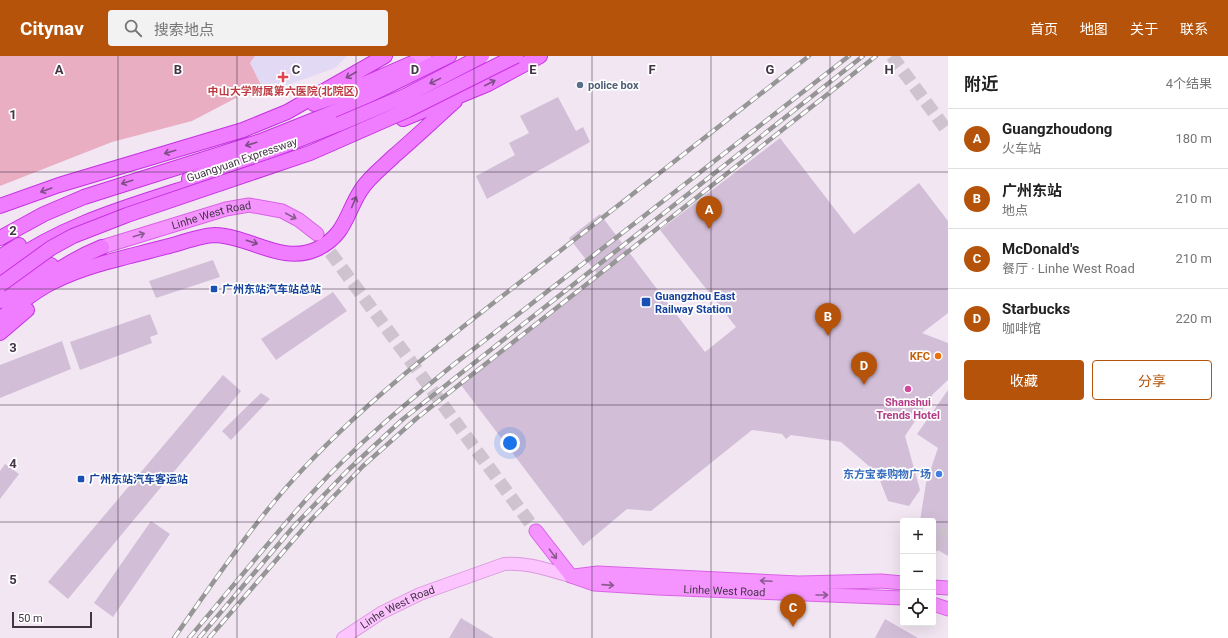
<!DOCTYPE html>
<html lang="zh">
<meta charset="utf-8">
<style>
:root{--surface:#fff;--page:#f2f2f2;--text:#222;--muted:#767676;--line:#e0e0e0;--accent:#b45309}
body{margin:0;font-family:Roboto,"Noto Sans SC",sans-serif;background:var(--page);color:var(--text)}
.controls{position:absolute;right:12px;bottom:12px;display:grid;overflow:hidden;border-radius:4px;box-shadow:0 4px 16px #0002}
.controls button{width:36px;height:36px;display:grid;place-items:center;padding:0;border:0;border-bottom:1px solid var(--line);background:var(--surface);color:var(--text);font:20px sans-serif}
.scale{position:absolute;left:12px;bottom:10px;width:80px;box-sizing:border-box;padding-left:4px;border:2px solid #433546;border-top:0;font-size:11px;line-height:14px;white-space:nowrap;color:#433546;-webkit-text-stroke:3px #fff;paint-order:stroke}
.you{position:absolute;left:510px;top:387px;width:14px;height:14px;margin:-10px;border:3px solid #fff;border-radius:50%;background:#1a73e8;box-shadow:0 0 0 6px #1a73e833}
.badge{display:grid;place-items:center;width:26px;height:26px;border-radius:50%;background:var(--accent);color:#fff;font-size:13px;font-weight:700}
.pin{position:absolute;translate:-50% -33px;filter:drop-shadow(0 1px 2px #0008)}
.pin::after{content:'';position:absolute;top:21px;width:14px;height:12px;background:inherit;clip-path:polygon(0 0,100% 0,50% 100%)}
.list{margin:0;padding:0;list-style:none}
h2{display:flex;justify-content:space-between;align-items:center;height:52px;margin:0;padding:0 16px;font-size:17px}
h2 small{font-size:13px;font-weight:400;color:var(--muted)}
.list li{display:grid;grid-template-columns:26px 1fr auto;gap:12px;align-items:center;box-sizing:border-box;height:60px;padding:0 16px;border-top:1px solid var(--line)}
.list b{display:block;font-size:15px;white-space:nowrap}
.list p{margin:0;font-size:13px;white-space:nowrap;color:var(--muted)}
.list em{font-size:13px;font-style:normal;color:var(--muted)}
.actions{display:flex;gap:8px;padding:12px 16px}
.actions a{flex:1;padding:9px 0;border:1px solid var(--accent);border-radius:4px;text-align:center;font-size:14px;color:var(--accent)}
.actions .main{background:var(--accent);color:#fff}
.icon{flex:none;width:22px;height:22px;fill:none;stroke:currentColor;stroke-width:2;stroke-linecap:round;stroke-linejoin:round}
.map{position:relative;flex:none;width:948px;height:582px;overflow:hidden}
header{display:flex;align-items:center;gap:24px;box-sizing:border-box;height:56px;padding:0 20px;background:var(--accent);color:#fff}
header strong{font-size:19px}
nav{display:flex;gap:22px;margin-inline-start:auto;font-size:14px}
.search{width:280px;height:36px;background:var(--page);display:flex;align-items:center;gap:10px;box-sizing:border-box;padding:0 14px;border-radius:4px;color:var(--muted);font-size:15px}
main{display:flex}
aside{flex:1;background:var(--surface)}
.map>svg:first-child{display:block}
</style>
<header>
<strong>Citynav</strong>
<div class="search"><svg class="icon" aria-label="search" viewBox="0 0 24 24"><circle cx="10" cy="10" r="6"/><path d="M15 15l6 6"/></svg>搜索地点</div>
<nav><a>首页</a><a>地图</a><a>关于</a><a>联系</a></nav>
</header>
<main>
<div class="map">
<svg width="948" height="582" viewBox="0 0 948 582">
<rect width="100%" height="100%" fill="#f2e6f3"/>
<!-- medical -->
<path fill="#e2d9f4" d="M255,0H347L335,12L265,37L250,7Z"/>
<!-- green -->
<path fill="#e9aec2" d="M0,0H255L250,7L261,29L192,65L112,86L0,130Z"/>
<!-- building -->
<path fill="#d3bed8" d="M558,41L576,75L583,71L590,86L487,143L476,120L515,99L509,87L529,77L520,60Z
M780,82L854,178L919,127L948,165V257L922,277L948,287V324L933,338L905,380L920,434L909,450L888,445L877,417L841,386L791,379L786,383L782,378L752,374L651,455L627,453L583,490L461,329L599,220L569,182L600,158L705,296L736,271L660,174Z
M213,204L220,221L156,242L149,225Z
M333,236L347,255L276,304L261,283Z
M150,258L158,278L150,281L152,287L80,314L70,286Z
M62,285L71,313L0,342V309Z
M223,319L241,335L68,543L48,526Z
M948,334V500L933,491V465H920L926,427L938,392L917,378Z
M261,337L270,343L231,384L222,375Z
M5,408L19,418L0,443V415Z
M151,465L170,478L113,561L94,547Z
M461,562L494,582H449Z
M885,563L918,582H875Z"/>
<g fill="none" stroke-linecap="round" stroke-linejoin="round">
<!-- tertiary-tunnel -->
<path stroke="#cfc3d0" stroke-width="10" stroke-dasharray="10 5" stroke-linecap="butt" d="M933,493L948,467"/>
<!-- primary-tunnel -->
<path stroke="#cfc3d0" stroke-width="13" stroke-dasharray="13 6" stroke-linecap="butt" d="M892,0L948,76
M319,181L536,475"/>
<!-- secondary casing -->
<g stroke="#da9bdd" stroke-width="14">
<g id="secondary">
<path id="s1" d="M343,582L381,557L420,538L504,508C528,506 548,514 571,520"/>
</g>
</g>
<!-- primary casing -->
<g stroke="#d962e6" stroke-width="15">
<g id="primary">
<path d="M410,8L425,0"/>
<path id="s2" d="M102,191L226,153L249,149L282,155L299,164L317,178"/>
<path d="M536,475L571,520"/>
<path id="s3" d="M571,520L594,528L658,532L903,542"/>
<path d="M574,520L598,517L799,527L881,525L903,527"/>
<path d="M933,531L948,532"/>
<path d="M933,548L948,553"/>
</g>
</g>
<!-- trunk casing -->
<g stroke="#c433e0" stroke-width="16">
<path id="trunk" d="M314,48L337,40L410,8
M403,63L488,28L540,0
M189,123L255,101L339,68
M0,150L59,129L243,74L287,56L385,0
M0,182L44,158L84,141L261,85L339,54L449,0
M0,201L19,189
M0,214C60,168 134,149 204,126
M44,224C62,210 80,200 102,191
M0,245L23,228L51,209
M1,262C18,249 35,234 55,225C90,208 128,201 165,191C179,188 201,179 215,179C250,180 282,209 317,193C346,179 346,157 361,134C369,121 383,111 394,100C415,82 435,63 455,45
M0,277L27,254"/>
</g>
<!-- secondary -->
<use href="#secondary" stroke="#fdc5ff" stroke-width="12"/>
<!-- primary -->
<use href="#primary" stroke="#f694ff" stroke-width="13"/>
<!-- trunk -->
<use href="#trunk" stroke="#f07dff" stroke-width="14"/>
<!-- rail casing -->
<g stroke="#969696" stroke-width="4.5">
<path id="rail" d="M174,582C215,524 255,464 303,413C371,340 450,281 528,220C622,147 715,73 809,0
M189,582C230,534 270,484 312,437C355,390 404,349 453,309L849,0
M199,582L294,470L348,414L403,363L863,0
M209,582L309,466L363,410L417,362L876,0"/>
</g>
<!-- rail -->
<use href="#rail" stroke="#fff" stroke-width="3" stroke-dasharray="9" stroke-linecap="butt"/>
<!-- trunk-bridge casing -->
<g stroke="#c433e0" stroke-width="16" stroke-linecap="butt">
<path id="trunk-bridge" d="M339,68L405,40L482,0
M0,229L51,192L73,180L127,159L310,97L408,54L516,0"/>
</g>
<!-- trunk-bridge -->
<use href="#trunk-bridge" stroke="#f07dff" stroke-width="14"/>
</g>
<!-- one-way arrows -->
<defs><path id="oneway-shaft" d="M-6 0H5M1.5-3L5.5 0L1.5 3" fill="none" stroke-width="1.6" stroke-linecap="round" stroke-linejoin="round"/></defs>
<g stroke="#804e87">
<use href="#oneway-shaft" transform="translate(351 19) rotate(150)"/>
<use href="#oneway-shaft" transform="translate(435 25) rotate(154)"/>
<use href="#oneway-shaft" transform="translate(490 27) rotate(-27)"/>
<use href="#oneway-shaft" transform="translate(251 88) rotate(164)"/>
<use href="#oneway-shaft" transform="translate(170 96) rotate(164)"/>
<use href="#oneway-shaft" transform="translate(127 126) rotate(162)"/>
<use href="#oneway-shaft" transform="translate(46 134) rotate(160)"/>
<use href="#oneway-shaft" transform="translate(354 146) rotate(-67)"/>
<use href="#oneway-shaft" transform="translate(252 186) rotate(18)"/>
</g>
<g stroke="#8b5b90">
<use href="#oneway-shaft" transform="translate(291 160) rotate(28)"/>
<use href="#oneway-shaft" transform="translate(139 179) rotate(-17)"/>
<use href="#oneway-shaft" transform="translate(553 498) rotate(53)"/>
<use href="#oneway-shaft" transform="translate(766 525) rotate(-177)"/>
<use href="#oneway-shaft" transform="translate(608 529) rotate(4)"/>
<use href="#oneway-shaft" transform="translate(822 539)"/>
</g>
<!-- grid -->
<path fill="none" stroke="#433546" stroke-width="1" stroke-opacity="0.55" d="M118,0V582M237,0V582M356,0V582M474,0V582M592,0V582M711,0V582M830,0V582M0,116H948M0,233H948M0,349H948M0,466H903M933,466H948"/>
<!-- markers -->
<path fill="#e0444e" stroke="#fff" stroke-width="1.5" d="M281 15h4v4h4v4h-4v4h-4v-4h-4v-4h4z"/>
<circle fill="#5c6f8a" stroke="#fff" stroke-width="1.5" cx="580" cy="29" r="4"/>
<g fill="#1a4fb4" stroke="#fff" stroke-width="1.5">
<rect x="210" y="229" width="8" height="8" rx="2"/>
<rect x="641" y="241" width="10" height="10" rx="2"/>
<rect x="77" y="419" width="8" height="8" rx="2"/>
</g>
<circle fill="#e8710a" stroke="#fff" stroke-width="1.5" cx="938" cy="300" r="4"/>
<circle fill="#d1479c" stroke="#fff" stroke-width="1.5" cx="908" cy="333" r="4"/>
<circle fill="#3f7fe0" stroke="#fff" stroke-width="1.5" cx="939" cy="418" r="4"/>
<g text-anchor="middle" dominant-baseline="central" stroke-width="3.5" stroke-linejoin="round" paint-order="stroke">
<!-- service labels -->
<g font-size="11" font-weight="bold" fill="#4e5e75" stroke="#fff" text-anchor="start">
<text x="588" y="29">police box</text>
</g>
<!-- health labels -->
<g font-size="11" font-weight="bold" fill="#be3a42" stroke="#fff">
<text x="283" y="35">中山大学附属第六医院(北院区)</text>
</g>
<!-- street labels -->
<g font-size="11" fill="#433546" stroke="#fff">
<text transform="translate(242 104) rotate(-19)">Guangyuan Expressway</text>
<text stroke="none"><textPath href="#s2" startOffset="114">Linhe West Road</textPath></text>
<text stroke="none"><textPath href="#s3" startOffset="155">Linhe West Road</textPath></text>
<text stroke="none"><textPath href="#s1" startOffset="63">Linhe West Road</textPath></text>
</g>
<!-- transit labels -->
<g font-size="11" font-weight="bold" fill="#164399" stroke="#fff" text-anchor="start">
<text x="222" y="233">广州东站汽车站总站</text>
<text x="655" y="240">Guangzhou East<tspan x="655" dy="13">Railway Station</tspan></text>
<text x="89" y="423">广州东站汽车客运站</text>
</g>
<!-- food labels -->
<g font-size="11" font-weight="bold" fill="#c56008" stroke="#fff" text-anchor="end">
<text x="930" y="300">KFC</text>
</g>
<!-- hotel labels -->
<g font-size="11" font-weight="bold" fill="#b23c85" stroke="#fff">
<text x="908" y="346">Shanshui<tspan x="908" dy="13">Trends Hotel</tspan></text>
</g>
<!-- shop labels -->
<g font-size="11" font-weight="bold" fill="#366cbe" stroke="#fff" text-anchor="end">
<text x="931" y="418">东方宝泰购物广场</text>
</g>
</g>
<g font-size="13" text-anchor="middle" font-weight="bold" fill="#433546" stroke="#fff" stroke-width="3.5" stroke-linejoin="round" paint-order="stroke">
<text x="59" y="18">A</text>
<text x="178" y="18">B</text>
<text x="296" y="18">C</text>
<text x="415" y="18">D</text>
<text x="533" y="18">E</text>
<text x="652" y="18">F</text>
<text x="770" y="18">G</text>
<text x="889" y="18">H</text>
<text x="13" y="63">1</text>
<text x="13" y="179">2</text>
<text x="13" y="296">3</text>
<text x="13" y="412">4</text>
<text x="13" y="528">5</text>
</g>
</svg>
<div class="controls">
<button>+</button>
<button>−</button>
<button><svg class="icon" aria-label="locate" viewBox="0 0 24 24"><circle cx="12" cy="12" r="6"/><path d="M12 2v4M12 18v4M2 12h4M18 12h4"/></svg></button>
</div>
<div class="scale">50 m</div>
<div class="you"></div>
<div class="pin badge" style="left:709px;top:173px">A</div>
<div class="pin badge" style="left:828px;top:280px">B</div>
<div class="pin badge" style="left:793px;top:571px">C</div>
<div class="pin badge" style="left:864px;top:329px">D</div>
</div>
<aside>
<h2>附近<small>4个结果</small></h2>
<ul class="list">
<li><span class="badge">A</span><div><b>Guangzhoudong</b><p>火车站</p></div><em>180 m</em></li>
<li><span class="badge">B</span><div><b>广州东站</b><p>地点</p></div><em>210 m</em></li>
<li><span class="badge">C</span><div><b>McDonald's</b><p>餐厅 · Linhe West Road</p></div><em>210 m</em></li>
<li><span class="badge">D</span><div><b>Starbucks</b><p>咖啡馆</p></div><em>220 m</em></li>
</ul>
<div class="actions"><a class="main">收藏</a><a>分享</a></div>
</aside>
</main>
